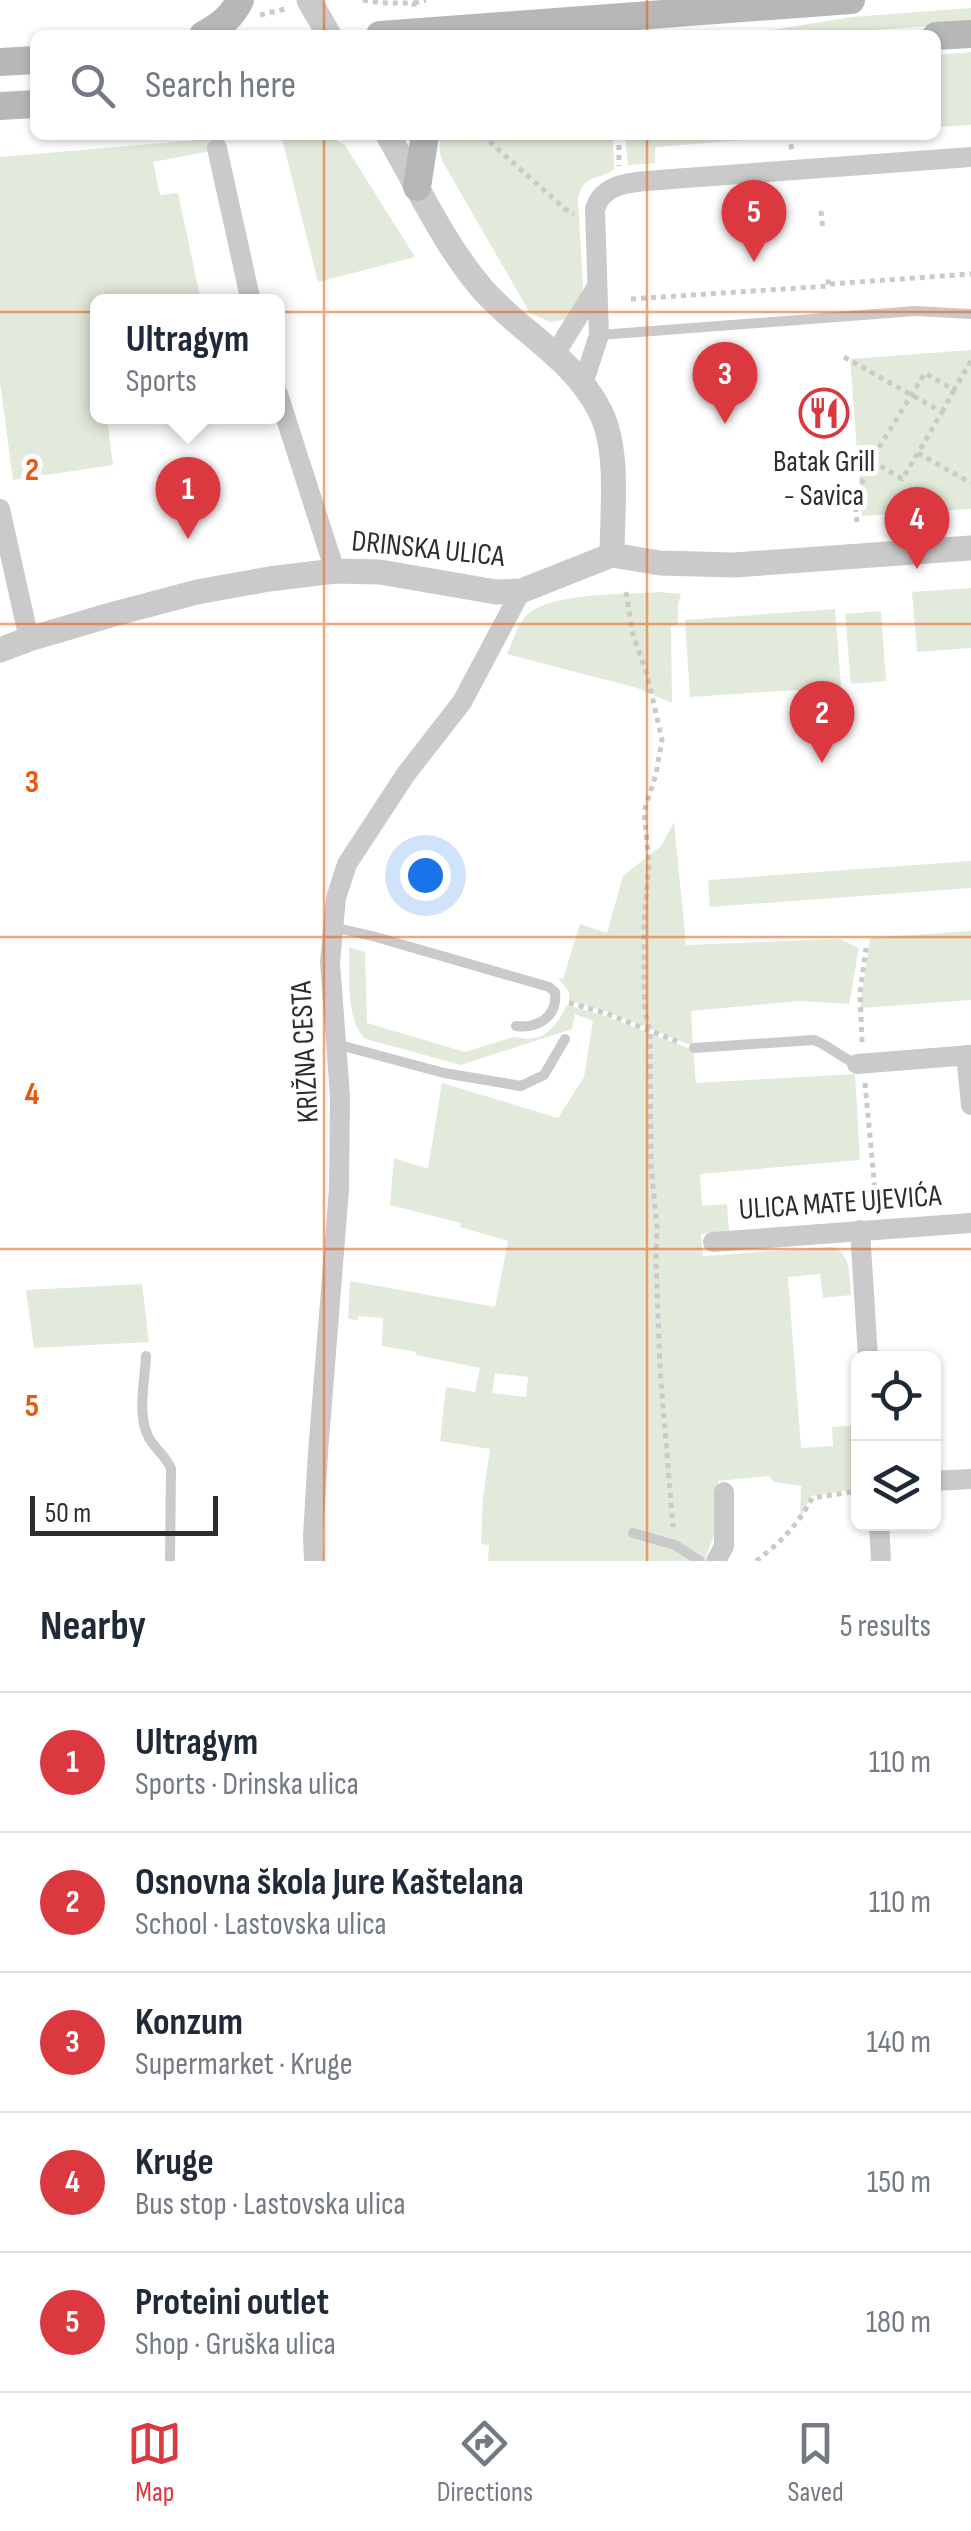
<!DOCTYPE html>
<meta charset="utf-8">
<style>
:root{--surface:#fff;--page:#f6f6f7;--text:#1f2937;--muted:#747a83;--line:#e0e1e3;--accent:#db3840}
body{margin:0;font-family:"Sofia Sans Condensed",sans-serif;background:var(--page);color:var(--text)}
.controls{position:absolute;right:30px;bottom:30px;display:grid;overflow:hidden;border-radius:15px;box-shadow:0 2px 8px #0004}
.controls button{width:90px;height:90px;display:grid;place-items:center;padding:0;border:0;border-bottom:2px solid var(--line);background:var(--surface);color:var(--text);font:50px sans-serif}
.scale{position:absolute;left:30px;bottom:25px;width:188px;box-sizing:border-box;padding-left:10px;border:5px solid #2d2d2d;border-top:0;font-size:28px;line-height:35px;white-space:nowrap;color:#2d2d2d;-webkit-text-stroke:8px #fff;paint-order:stroke}
.you{position:absolute;left:425px;top:875px;width:35px;height:35px;margin:-25px;border:8px solid #fff;border-radius:50%;background:#1a73e8;box-shadow:0 0 0 15px #1a73e833}
.badge{display:grid;place-items:center;width:65px;height:65px;border-radius:50%;background:var(--accent);color:#fff;font-size:32px;font-weight:700}
.pin{position:absolute;translate:-50% -82px;filter:drop-shadow(0 2px 5px #0008)}
.pin::after{content:'';position:absolute;top:52px;width:35px;height:30px;background:inherit;clip-path:polygon(0 0,100% 0,50% 100%)}
.popup{position:absolute;left:90px;top:294px;width:195px;height:130px;box-sizing:border-box;display:grid;place-content:center;border-radius:15px;background:var(--surface);filter:drop-shadow(0 2px 8px #0005);font-size:32px;white-space:nowrap;color:var(--muted)}
.popup b{font-size:38px;color:var(--text)}
.popup::after{content:'';position:absolute;left:50%;top:100%;margin-left:-20px;border:20px solid transparent;border-top-color:var(--surface)}
.list{margin:0;padding:0;list-style:none}
h2{display:flex;justify-content:space-between;align-items:center;height:130px;margin:0;padding:0 40px;font-size:42px}
h2 small{font-size:32px;font-weight:400;color:var(--muted)}
.list li{display:grid;grid-template-columns:65px 1fr auto;gap:30px;align-items:center;box-sizing:border-box;height:140px;padding:0 40px;border-top:2px solid var(--line)}
.list b{display:block;font-size:38px;white-space:nowrap}
.list p{margin:0;font-size:32px;white-space:nowrap;color:var(--muted)}
.list em{font-size:32px;font-style:normal;color:var(--muted)}
.icon{flex:none;width:55px;height:55px;fill:none;stroke:currentColor;stroke-width:2;stroke-linecap:round;stroke-linejoin:round}
.map{position:relative;flex:none;width:971px;height:1561px;overflow:hidden}
.search{position:absolute;background:var(--surface);box-shadow:0 2px 8px #0004;left:30px;right:30px;top:30px;height:110px;display:flex;align-items:center;gap:25px;box-sizing:border-box;padding:0 35px;border-radius:15px;color:var(--muted);font-size:38px}
.sheet{height:830px;background:var(--surface)}
nav{display:flex;justify-content:space-around;align-items:center;box-sizing:border-box;height:140px;border-top:2px solid var(--line);background:var(--surface);font-size:28px;color:var(--muted)}
nav a{display:grid;justify-items:center;gap:5px}
nav .on{color:var(--accent)}
.map>svg:first-child{display:block}
</style>
<div class="map">
<svg width="971" height="1561" viewBox="0 0 971 1561">
<rect width="100%" height="100%" fill="#fff"/>
<!-- green -->
<path fill="#e2eadb" fill-rule="evenodd" d="M971,8V23L806,35H741L852,17Z
M971,52V125L936,127V55Z
M281,135C305,135 328,130 346,147L415,257L318,282Z
M439,135H613L614,169C598,182 583,172 578,200L583,285L581,296L567,319L550,322L530,313L444,164L440,155Z
M625,135H783L785,137L655,147V163L628,165Z
M209,139L211,151L153,162L160,195L178,193L201,301L98,302V416L107,417L113,465L13,480L0,382V157Z
M971,350V509L862,516L850,359Z
M971,588V648L917,652L912,592Z
M659,592L681,594L678,604V625L671,626L672,703L637,688L507,654C513,641 518,622 529,613C555,592 625,595 659,592Z
M835,609L841,687L690,697L685,620Z
M881,611L886,681L851,684L845,614Z
M674,822L686,945L840,939L859,948L849,1004L800,1001L691,1011L693,1046L605,1011L569,1001V992L558,978L563,979L580,924L607,933L623,876L661,846Z
M971,861V888L710,907L708,880Z
M971,931V1000L860,1008L870,938Z
M349,947L365,952L367,1023L465,1052L513,1037L528,1039L539,1037L548,1032L559,1020L567,1005L605,1016L693,1050L696,1083L855,1074L860,1160L700,1174L702,1206L727,1204L729,1232L701,1234L703,1256L833,1247C852,1254 849,1277 851,1295L823,1298L820,1274L788,1277L801,1448L833,1446L832,1427L858,1425V1489L811,1496L800,1518L801,1486L774,1482L769,1476L718,1481L717,1528L704,1561H488L489,1545L481,1544L483,1498L490,1449L440,1441L446,1387L475,1392L480,1368L416,1355V1352L382,1346L383,1318L358,1316V1320L348,1319L350,1281L495,1307L508,1241L460,1227L461,1223L390,1205L394,1158L428,1169L442,1083L558,1118L584,1077L593,1021L575,1014L572,1029L461,1065L366,1039C345,1022 350,974 349,947ZM495,1373L528,1377L526,1397L492,1393Z
M142,1284L149,1342L34,1348L26,1290Z"/>
<g fill="none" stroke-linecap="round" stroke-linejoin="round">
<!-- path -->
<path stroke="#cacaca" stroke-width="5" stroke-dasharray="5 5" stroke-linecap="butt" d="M363,0L382,3H414V8
M414,3L426,0
M260,15L285,9
M482,135L565,209L574,214
M619,135V166
M787,135L793,152
M821,211L823,231
M830,284L971,274
M631,299L829,286L828,279
M844,357L942,412L918,453L971,483
M942,412L954,390
M872,461L902,479L918,453
M857,522L855,498L875,454L925,373L954,390L971,361
M626,592L633,635L647,674L662,740L656,774L644,812L649,863L644,921V985L645,1011L650,1032L651,1166L657,1226L656,1260L660,1370L673,1527
M569,1003L605,1013L681,1043
M862,1042L860,993L866,948
M865,1083L877,1212
M756,1561C780,1543 798,1525 812,1498L858,1491"/>
<!-- service -->
<path stroke="#cacaca" stroke-width="10" d="M600,335L915,311L971,314
M333,927L376,937L549,987L555,992C558,1016 538,1029 516,1026
M336,1044L444,1073L521,1086L544,1075L565,1039
M694,1048L814,1040C830,1046 841,1058 857,1064
M146,1356C145,1380 137,1414 148,1436C154,1449 166,1455 171,1469L170,1561
M633,1533L675,1545L700,1561"/>
<!-- minor -->
<path stroke="#cacaca" stroke-width="20" d="M217,148L251,302
M555,354L596,288
M583,384L599,335L595,209C604,178 645,182 672,179L971,157
M278,394L335,571
M0,509L29,639
M966,1055L971,1105
M857,1064L971,1055
M860,1230L868,1358
M713,1242L971,1223
M934,1481L971,1479
M879,1524L881,1561
M314,1561L313,1536L318,1453L339,1189L340,1096L330,962L336,898L347,864L406,774L462,702L521,591
M716,1561L724,1546V1492"/>
<!-- tertiary -->
<path stroke="#cacaca" stroke-width="25" d="M309,0L329,35
M388,135C418,187 444,245 484,291C522,333 574,359 600,411C620,450 612,512 612,555
M612,555L660,563L734,565L971,548
M0,650L29,639L114,614L197,592L269,579L335,571L380,572L496,592L521,591L612,555"/>
<!-- secondary -->
<path stroke="#b7b7b7" stroke-width="28" d="M203,35C220,26 232,17 240,0
M380,35L851,0
M936,36L971,34
M0,62L35,60
M0,106L35,104
M417,187L425,135"/>
</g>
<!-- grid -->
<path fill="none" stroke="#e8590c" stroke-width="2.5" stroke-opacity="0.55" d="M324,0V35M647,0V35M324,135V1561M647,135V1561M0,312H971M0,624H971M0,937H971M0,1249H971"/>
<!-- icons -->
<defs>
<g id="restaurant-ring" transform="scale(2.5)"><circle r="9.5" fill="#fff" stroke="#db3840" stroke-width="1.5"/><path d="M-5-6h1v4h1v-4h1v4h1v-4h1v5L-1.5 .5V6h-2V.5L-5-1ZM5-6V6H3V1.5H1.5Q1.5-4 5-6Z" fill="#db3840"/></g>
</defs>
<g fill-rule="evenodd">
<use href="#restaurant-ring" x="824" y="413"/>
</g>
<g text-anchor="middle" dominant-baseline="central" stroke-width="10" stroke-linejoin="round" paint-order="stroke">
<!-- poi labels -->
<g font-size="30" fill="#2d2d2d" stroke="#fff">
<text x="824" y="462">Batak Grill<tspan x="824" dy="34">- Savica</tspan></text>
</g>
<!-- street labels -->
<g font-size="30" fill="#2d2d2d" stroke="#fff">
<text transform="translate(428 549) rotate(6)">DRINSKA ULICA</text>
<text transform="translate(305 1052) rotate(-93)">KRIŽNA CESTA</text>
<text transform="translate(840 1203) rotate(-4)">ULICA MATE UJEVIĆA</text>
</g>
</g>
<g font-size="32" text-anchor="middle" font-weight="bold" fill="#e8590c" stroke="#fff" stroke-width="10" stroke-linejoin="round" paint-order="stroke">
<text x="32" y="480">2</text>
<text x="32" y="792">3</text>
<text x="32" y="1104">4</text>
<text x="32" y="1416">5</text>
</g>
</svg>
<div class="controls">
<button><svg class="icon" aria-label="locate" viewBox="0 0 24 24"><circle cx="12" cy="12" r="6"/><path d="M12 2v4M12 18v4M2 12h4M18 12h4"/></svg></button>
<button><svg class="icon" aria-label="layers" viewBox="0 0 24 24"><path d="M12 4l9 5-9 5-9-5zM3 14l9 5 9-5"/></svg></button>
</div>
<div class="scale">50 m</div>
<div class="you"></div>
<div class="pin badge" style="left:188px;top:539px">1</div>
<div class="popup"><b>Ultragym</b>Sports</div>
<div class="pin badge" style="left:822px;top:763px">2</div>
<div class="pin badge" style="left:725px;top:424px">3</div>
<div class="pin badge" style="left:917px;top:569px">4</div>
<div class="pin badge" style="left:754px;top:262px">5</div>
<div class="search"><svg class="icon" aria-label="search" viewBox="0 0 24 24"><circle cx="10" cy="10" r="6"/><path d="M15 15l6 6"/></svg>Search here</div>
</div>
<section class="sheet">
<h2>Nearby<small>5 results</small></h2>
<ul class="list">
<li><span class="badge">1</span><div><b>Ultragym</b><p>Sports · Drinska ulica</p></div><em>110 m</em></li>
<li><span class="badge">2</span><div><b>Osnovna škola Jure Kaštelana</b><p>School · Lastovska ulica</p></div><em>110 m</em></li>
<li><span class="badge">3</span><div><b>Konzum</b><p>Supermarket · Kruge</p></div><em>140 m</em></li>
<li><span class="badge">4</span><div><b>Kruge</b><p>Bus stop · Lastovska ulica</p></div><em>150 m</em></li>
<li><span class="badge">5</span><div><b>Proteini outlet</b><p>Shop · Gruška ulica</p></div><em>180 m</em></li>
</ul>
</section>
<nav>
<a class="on"><svg class="icon" aria-label="map" viewBox="0 0 24 24"><path d="M3 6l6-2 6 2 6-2v14l-6 2-6-2-6 2zM9 4v14M15 6v14"/></svg>Map</a>
<a><svg class="icon" aria-label="directions" viewBox="0 0 24 24"><path d="M12 3l9 9-9 9-9-9zM9 14v-3h6M13 9l2 2-2 2"/></svg>Directions</a>
<a><svg class="icon" aria-label="saved" viewBox="0 0 24 24"><path d="M7 4h10v16l-5-4-5 4z"/></svg>Saved</a>
</nav>
